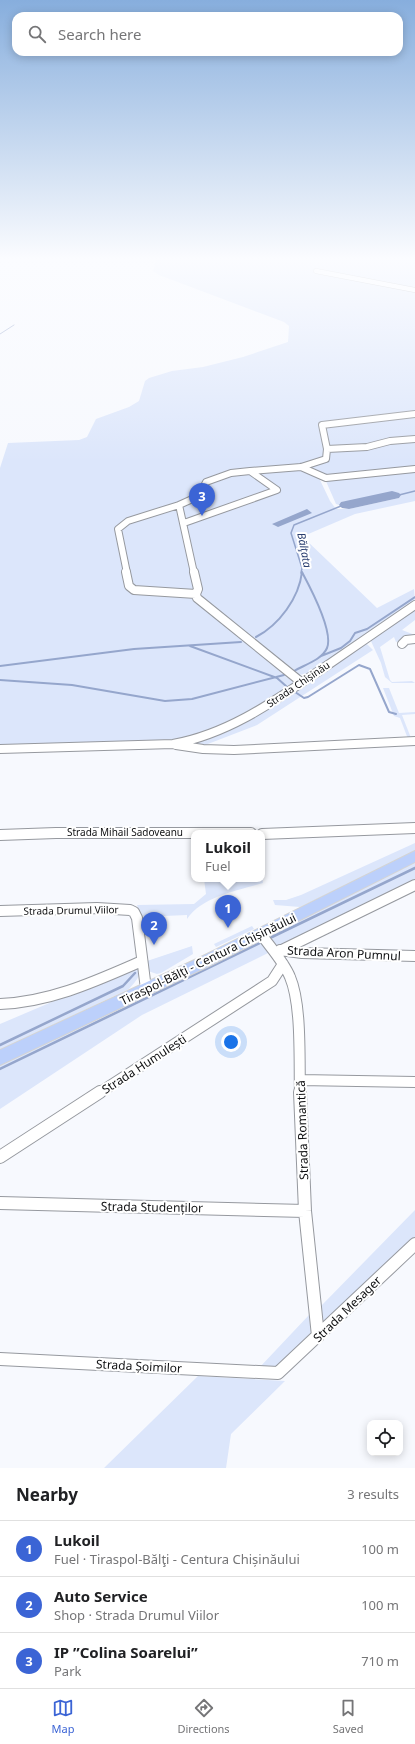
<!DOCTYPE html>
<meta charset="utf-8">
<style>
:root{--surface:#fff;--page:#f6f6f6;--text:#202124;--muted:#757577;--line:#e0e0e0;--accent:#3b64d5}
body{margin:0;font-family:"Noto Sans",sans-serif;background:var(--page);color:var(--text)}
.controls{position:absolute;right:12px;bottom:12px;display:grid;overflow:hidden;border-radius:8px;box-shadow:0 2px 10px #0003}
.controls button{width:36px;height:36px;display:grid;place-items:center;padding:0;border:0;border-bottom:1px solid var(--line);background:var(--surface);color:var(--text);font:20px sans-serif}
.you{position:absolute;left:231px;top:1042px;width:14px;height:14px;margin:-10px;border:3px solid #fff;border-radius:50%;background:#1a73e8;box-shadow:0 0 0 6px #1a73e833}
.badge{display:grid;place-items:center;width:26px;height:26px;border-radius:50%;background:var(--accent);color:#fff;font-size:13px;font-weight:700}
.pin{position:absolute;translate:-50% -33px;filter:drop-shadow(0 1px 2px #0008)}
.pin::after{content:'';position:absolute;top:21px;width:14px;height:12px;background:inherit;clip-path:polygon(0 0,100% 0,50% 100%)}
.popup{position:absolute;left:191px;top:830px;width:74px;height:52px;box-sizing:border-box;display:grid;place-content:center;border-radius:8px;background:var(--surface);filter:drop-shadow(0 1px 3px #0005);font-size:13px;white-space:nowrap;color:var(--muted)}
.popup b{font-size:15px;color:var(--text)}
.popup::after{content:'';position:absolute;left:50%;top:100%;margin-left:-8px;border:8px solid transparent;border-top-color:var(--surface)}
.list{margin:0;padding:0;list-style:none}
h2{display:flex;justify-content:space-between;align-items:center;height:52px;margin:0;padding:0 16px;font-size:17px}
h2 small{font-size:13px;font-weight:400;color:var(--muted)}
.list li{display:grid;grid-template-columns:26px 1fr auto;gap:12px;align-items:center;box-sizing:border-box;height:56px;padding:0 16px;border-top:1px solid var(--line)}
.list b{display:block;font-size:15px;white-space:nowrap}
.list p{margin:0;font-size:13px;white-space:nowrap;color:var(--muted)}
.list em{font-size:13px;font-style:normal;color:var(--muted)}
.icon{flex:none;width:22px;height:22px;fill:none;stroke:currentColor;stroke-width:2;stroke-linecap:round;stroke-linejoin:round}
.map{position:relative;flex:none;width:415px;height:1468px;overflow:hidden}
.search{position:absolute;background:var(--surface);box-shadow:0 2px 10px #0003;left:12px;right:12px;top:12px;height:44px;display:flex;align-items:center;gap:10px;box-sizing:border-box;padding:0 14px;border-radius:12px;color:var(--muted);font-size:15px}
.sheet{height:220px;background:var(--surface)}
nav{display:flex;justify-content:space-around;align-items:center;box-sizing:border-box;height:56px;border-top:1px solid var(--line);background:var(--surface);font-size:11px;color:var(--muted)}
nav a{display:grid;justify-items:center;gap:2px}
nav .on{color:var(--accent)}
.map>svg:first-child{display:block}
</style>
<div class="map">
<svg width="415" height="1468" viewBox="0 0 415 1468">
<rect width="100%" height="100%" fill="#f7f9fe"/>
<!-- green -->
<path fill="#dce6fb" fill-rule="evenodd" d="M157,257H415V501L355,514L306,535L304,538L377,608L414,589L415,602L308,674L295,675L293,684L256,708L227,723L202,733L179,739L154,742L0,746V468L8,443L79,440L87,437L96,419L129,407L139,401L145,381L149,378L172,371L203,367L243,357L288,342L289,326L284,322L159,275L153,271ZM325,479L336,504L339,505L341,502L401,495L399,498L349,509H336L330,501L320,480Z
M415,608V620L402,630L415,635V637L396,642L394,637L380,647L390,680L392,682L412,681L415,683H392L385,677L381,663L370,639Z
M366,643L373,650L257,725L200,747L190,744L244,723Z
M383,688H389L399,713L415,712V714L402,715L411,738L408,739L400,718L394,716Z
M415,843V852L300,907L275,905L273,900H286L301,895Z
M415,861V882L279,948L267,933Z
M262,877L263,883C237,891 203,896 187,919V915L141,917L137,905L194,904L206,894L204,879H262Z
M252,926L254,929L216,947L214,944Z
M259,938L270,952L142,1015L0,1109V1062Z
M192,946L193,954L161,973L157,974L148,971L147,961Z
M134,967L139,969C141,977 134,983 129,989L0,1050V1024Z
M415,1210V1237L323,1325L321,1306Z
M309,1315L311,1334L275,1369L259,1368Z
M198,1376L285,1381L231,1434L226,1468H104Z"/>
<!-- water -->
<path fill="#95a6cc" d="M392,491L399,493L401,495L399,498L349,509L342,508L339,505L341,502Z
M307,509L312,513L278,527L272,524Z"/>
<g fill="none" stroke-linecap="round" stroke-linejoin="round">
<!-- stream-far3 -->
<path stroke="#95a6cc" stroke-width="1" d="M0,334L14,325"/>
<!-- stream-far2 -->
<path stroke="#95a6cc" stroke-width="1.5" d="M399,495L415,491
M301,573L302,568L291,533L294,525L341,506"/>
<!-- stream-far1 -->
<path stroke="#95a6cc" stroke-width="2" d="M256,637C279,625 299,598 302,572
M190,646L277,678L286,686
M321,656L341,648L350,641L355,633L367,629L415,597
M0,666L134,649L241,642
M294,671C304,665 322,660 327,648C334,631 310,587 302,572
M0,680L72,685L165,701L192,699L284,675
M295,692L304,698L308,697L359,665L370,669L389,712L396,714"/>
<!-- stream -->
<path stroke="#95a6cc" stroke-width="2.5" d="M272,937L415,868
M0,1045L123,986L135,973
M0,1069L260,943"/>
<!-- minor-far4 casing -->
<g stroke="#96999f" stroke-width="5.5">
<path id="minor-far4" d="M316,271L415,290"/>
</g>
<!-- minor-far3 casing -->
<g stroke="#96999f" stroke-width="8">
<path id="minor-far3" d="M327,449L322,425L415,414
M301,467L326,478L415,469
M184,523L277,490L250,471L301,467L326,459L327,449L367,447L390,441L415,439
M127,573L118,529L128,521L179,505
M194,573L179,505L199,496L206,482L231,473L250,471"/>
</g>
<!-- minor-far2 casing -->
<g stroke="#96999f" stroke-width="10">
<path id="minor-far2" d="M126,572L129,586L134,590L196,594
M194,572L198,589L196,594L197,598L301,682
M402,644L406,640L415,639
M176,745L203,749L234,750L415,741
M0,749L173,744C229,734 276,700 322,669C353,648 384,626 415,605"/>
</g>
<!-- minor-far1 casing -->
<g stroke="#96999f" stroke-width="12">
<path id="minor-far1" d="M262,834L415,828
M0,835L56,833H251
M0,911L97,908L130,910L134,912L137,918L146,989
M261,934C270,947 284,962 290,977C302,1005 299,1062 300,1093
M280,950L302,953L415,956
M282,950L415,885
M0,1004C51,1002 96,981 142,961
M300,1080L415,1082
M99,1093L272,981L283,964"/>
</g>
<!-- minor casing -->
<g stroke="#96999f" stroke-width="14">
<path id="minor" d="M300,1092L305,1211L318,1336
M0,1157L100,1092
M0,1203L305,1211
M0,1359L278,1373L415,1244"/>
</g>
<!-- highway casing -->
<g stroke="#d4d4d4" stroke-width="2">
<path id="highway" d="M415,851V862L211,965L0,1065V1050L201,957Z"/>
</g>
<!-- minor-far4 -->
<use href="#minor-far4" stroke="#fff" stroke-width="4.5"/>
<!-- minor-far3 -->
<use href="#minor-far3" stroke="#fff" stroke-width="6"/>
<!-- minor-far2 -->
<use href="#minor-far2" stroke="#fff" stroke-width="8"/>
<!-- minor-far1 -->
<use href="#minor-far1" stroke="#fff" stroke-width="10"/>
<!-- minor -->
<use href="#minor" stroke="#fff" stroke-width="12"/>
<!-- highway -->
<use href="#highway" fill="#bcd0fb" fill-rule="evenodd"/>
</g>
<!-- sky -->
<linearGradient id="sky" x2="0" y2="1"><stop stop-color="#87aedd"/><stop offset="0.56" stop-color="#fbfcff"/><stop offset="1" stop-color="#fbfcff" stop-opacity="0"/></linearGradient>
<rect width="415" height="462" fill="url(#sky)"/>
<g text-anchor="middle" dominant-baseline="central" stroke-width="4" stroke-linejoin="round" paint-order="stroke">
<!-- street labels -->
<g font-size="10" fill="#0e0f11" stroke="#fff">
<text transform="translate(298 684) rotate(-34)">Strada Chișinău</text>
<text x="125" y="832">Strada Mihail Sadoveanu</text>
<text transform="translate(71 910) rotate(-1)">Strada Drumul Viilor</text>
</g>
<!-- water labels -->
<g font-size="11" font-style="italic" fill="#2a3e6f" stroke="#fff">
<text transform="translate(305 550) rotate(79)">Bălţata</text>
</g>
<!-- near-street labels -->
<g font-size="12" fill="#0e0f11" stroke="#fff">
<text transform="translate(344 953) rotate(3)">Strada Aron Pumnul</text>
<text transform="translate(208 959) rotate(-26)">Tiraspol-Bălţi - Centura Chișinăului</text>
<text transform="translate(144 1064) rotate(-33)">Strada Humulești</text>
<text transform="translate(302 1130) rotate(-92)">Strada Romantică</text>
<text transform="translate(152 1207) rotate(1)">Strada Studenților</text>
<text transform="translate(347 1309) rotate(-44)">Strada Mesager</text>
<text transform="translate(139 1366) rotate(3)">Strada Șoimilor</text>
</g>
</g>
</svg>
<div class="controls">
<button><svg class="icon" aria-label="locate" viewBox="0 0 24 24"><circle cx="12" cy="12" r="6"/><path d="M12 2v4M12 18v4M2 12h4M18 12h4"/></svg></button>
</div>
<div class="you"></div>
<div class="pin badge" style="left:228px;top:928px">1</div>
<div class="popup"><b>Lukoil</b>Fuel</div>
<div class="pin badge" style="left:154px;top:945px">2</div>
<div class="pin badge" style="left:202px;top:516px">3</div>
<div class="search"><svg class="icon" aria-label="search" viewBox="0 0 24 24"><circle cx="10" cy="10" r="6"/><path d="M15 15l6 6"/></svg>Search here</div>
</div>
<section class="sheet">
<h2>Nearby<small>3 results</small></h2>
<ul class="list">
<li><span class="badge">1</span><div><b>Lukoil</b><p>Fuel · Tiraspol-Bălţi - Centura Chișinăului</p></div><em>100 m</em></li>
<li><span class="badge">2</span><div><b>Auto Service</b><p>Shop · Strada Drumul Viilor</p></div><em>100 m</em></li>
<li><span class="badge">3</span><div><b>IP ”Colina Soarelui”</b><p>Park</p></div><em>710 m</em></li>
</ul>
</section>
<nav>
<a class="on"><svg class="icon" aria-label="map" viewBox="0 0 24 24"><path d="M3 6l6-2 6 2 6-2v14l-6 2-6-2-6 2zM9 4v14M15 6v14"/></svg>Map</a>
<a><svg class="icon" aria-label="directions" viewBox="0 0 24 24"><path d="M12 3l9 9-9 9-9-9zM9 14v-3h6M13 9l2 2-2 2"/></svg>Directions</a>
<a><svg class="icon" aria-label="saved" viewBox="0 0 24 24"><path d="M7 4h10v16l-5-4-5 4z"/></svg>Saved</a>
</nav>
